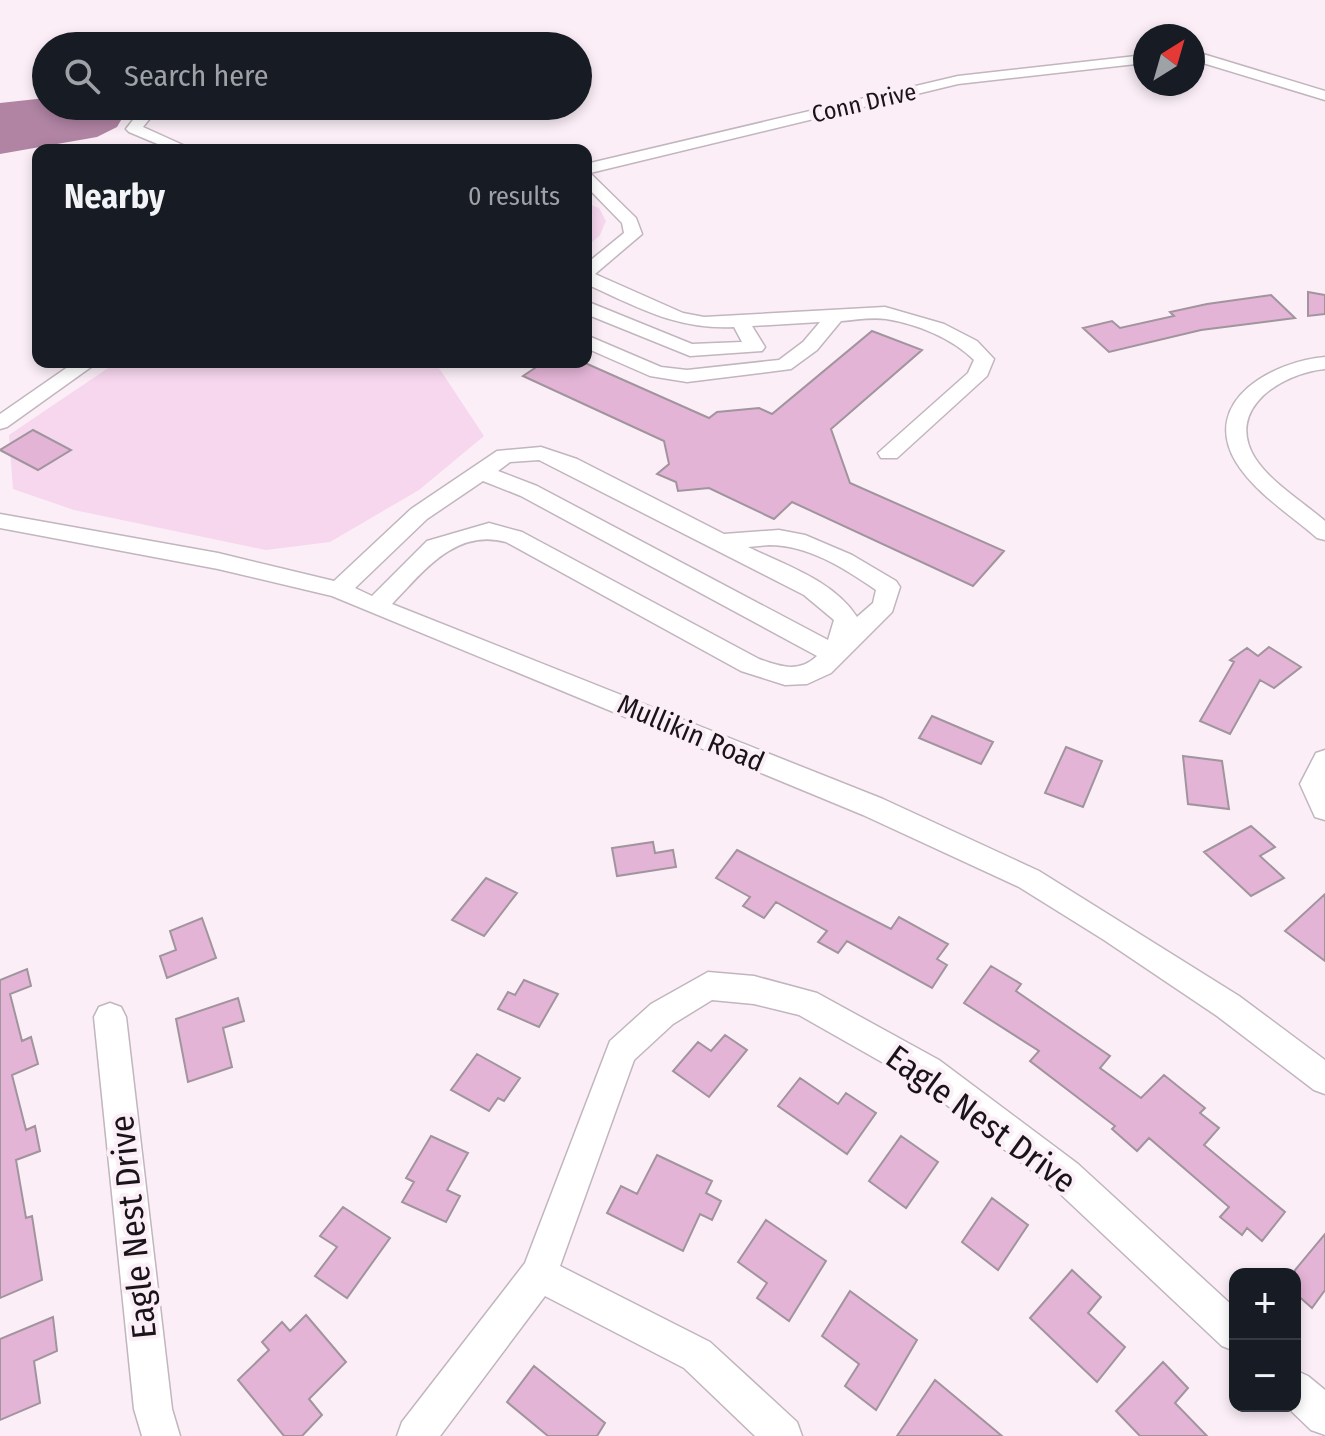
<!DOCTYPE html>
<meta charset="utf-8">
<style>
:root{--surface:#171b24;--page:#20242c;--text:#f1f3f6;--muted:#9ea1a6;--line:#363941}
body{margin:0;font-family:"Fira Sans Condensed",sans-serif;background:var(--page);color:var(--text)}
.controls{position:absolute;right:24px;bottom:24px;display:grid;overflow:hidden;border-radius:16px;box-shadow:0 4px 12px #0003}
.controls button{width:72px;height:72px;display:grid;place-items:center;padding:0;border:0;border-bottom:2px solid var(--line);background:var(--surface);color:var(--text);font:40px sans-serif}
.compass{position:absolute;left:1133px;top:24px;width:72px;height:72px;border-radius:50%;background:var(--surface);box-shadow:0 4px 12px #0003;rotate:37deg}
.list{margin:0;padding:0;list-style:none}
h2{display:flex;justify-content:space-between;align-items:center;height:104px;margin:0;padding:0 32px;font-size:34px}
h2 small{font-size:26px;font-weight:400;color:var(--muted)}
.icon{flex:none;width:44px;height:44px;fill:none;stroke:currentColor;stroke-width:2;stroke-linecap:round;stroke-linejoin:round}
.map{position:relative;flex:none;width:1325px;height:1436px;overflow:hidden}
.search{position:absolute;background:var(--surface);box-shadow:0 4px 12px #0003;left:32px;top:32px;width:560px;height:88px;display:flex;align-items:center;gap:20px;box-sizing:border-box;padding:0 28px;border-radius:44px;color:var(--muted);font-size:30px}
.panel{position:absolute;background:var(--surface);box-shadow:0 4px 12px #0003;left:32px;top:144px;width:560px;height:224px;border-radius:16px}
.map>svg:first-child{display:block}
</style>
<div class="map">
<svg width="1325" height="1436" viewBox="0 0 1325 1436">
<rect width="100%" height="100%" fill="#fbeef7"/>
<!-- green -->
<path fill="#f7d7ee" d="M586,203L599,208L606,221L600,235L586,248Z
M117,362H435L484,436L419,490L330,542L266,550L74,510L13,489L9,435Z"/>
<!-- water -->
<path fill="#b184a4" d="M46,98V106H125L127,110L117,127L97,137L0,154V103Z"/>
<!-- building -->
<path fill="#e3b4d6" stroke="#a0949d" stroke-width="2" d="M1308,292L1325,295V314L1308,316Z
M1271,295L1295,318L1201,330L1109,352L1083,328L1112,321L1120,328L1174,316L1170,312L1207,304Z
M872,331L922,350L831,429L850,483L1004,551L973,586L792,502L774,519L709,488L678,491L676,482L657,474L669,464L664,441L523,376L544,362H583L709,418L717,412L759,408L772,414Z
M33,430L71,450L38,470L0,450Z
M1269,647L1301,667L1274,688L1260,680L1230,734L1200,721L1234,662L1230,660L1247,648L1258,656Z
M932,716L993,742L981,764L919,738Z
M1066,747L1102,761L1083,807L1045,793Z
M1183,756L1222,761L1229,809L1188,804Z
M1251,826L1275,847L1260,856L1284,878L1251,896L1204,852Z
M653,842L655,853L673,850L676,867L617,876L612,848Z
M737,850L891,929L899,917L948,944L937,959L947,965L932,988L847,941L838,953L818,942L827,931L776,902L764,918L743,906L750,897L716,878Z
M486,878L517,893L484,936L452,920Z
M1325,894V961L1285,931Z
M202,918L216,958L167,978L160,956L176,950L170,931Z
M991,966L1021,984L1016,991L1110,1056L1100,1068L1141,1098L1164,1075L1205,1108L1200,1113L1219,1128L1204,1145L1285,1212L1262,1241L1247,1228L1242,1235L1220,1217L1229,1207L1149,1138L1137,1151L1112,1129L1115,1126L1030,1061L1039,1051L964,1003Z
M27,969L31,986L10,994L22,1041L31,1037L38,1064L12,1075L26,1130L35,1126L40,1151L16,1160L26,1218L32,1216L42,1280L0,1298V980Z
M524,980L558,994L539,1027L498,1009L508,992L515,995Z
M238,998L244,1021L223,1028L232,1067L188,1082L176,1019Z
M725,1035L747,1050L709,1097L673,1071L698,1042L711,1051Z
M477,1054L520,1078L504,1101L498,1098L489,1111L451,1090Z
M800,1078L838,1104L846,1093L876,1113L847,1154L778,1106Z
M431,1136L468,1153L447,1190L460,1196L446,1222L402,1202L414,1182L406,1178Z
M901,1136L938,1162L906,1208L869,1181Z
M657,1155L712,1181L706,1193L721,1201L712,1220L700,1214L683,1251L607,1213L621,1186L637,1194Z
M992,1198L1028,1225L998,1270L962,1242Z
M343,1207L390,1238L347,1298L315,1276L337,1247L320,1236Z
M766,1220L826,1261L789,1321L757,1298L767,1283L738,1262Z
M1325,1234V1290L1312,1308L1295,1293V1270Z
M1072,1270L1101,1297L1088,1313L1125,1347L1097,1382L1030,1318Z
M850,1291L917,1340L876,1410L845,1386L859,1364L822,1336Z
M306,1315L346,1362L309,1399L322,1415L302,1436H284L238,1380L269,1350L262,1342L282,1322L290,1331Z
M53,1317L57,1351L34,1361L40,1403L0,1420V1339Z
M1163,1362L1188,1388L1175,1403L1207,1436H1140L1116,1411Z
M534,1366L605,1423L597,1436H548L507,1402Z
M935,1380L1002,1436H897Z"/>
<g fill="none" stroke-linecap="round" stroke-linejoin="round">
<!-- minor casing -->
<g stroke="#c1b5be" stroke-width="3">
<path id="minor" d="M1193,51L1325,91V100L1193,60Z
M1145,55V63L958,84L590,173L636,218L642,234L595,274L683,313L704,317L885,307L944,324L977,341L994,359L987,376L897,458H881L878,453L968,373L974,360C952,338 917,324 886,319C872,317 855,320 841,321L817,350L791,369L687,382L650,376L586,348V335L661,367L687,370L779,360L803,342L820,322L752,326L765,347L762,351L690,356L586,314V301L692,344L742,342L734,327C676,330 638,307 586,284V264L624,233L622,223L586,186V164L958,76Z
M139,106H155V112L143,127L194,150H172L129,132L126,129L139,112Z
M1325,357V369C1283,373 1224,408 1255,458C1271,483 1303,502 1325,521V540L1317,538C1291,515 1255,493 1236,462C1199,400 1275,361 1325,357Z
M75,362H98L7,427L0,429V414Z
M541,447L577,459L724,534L779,530L805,535L852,555L896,581L900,587L892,612L831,673L807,684L785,685L741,671L506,542C455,528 423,572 392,604L883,799L1039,871L1239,996L1325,1060V1094L1314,1090L1217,1016L1104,940L1019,887L863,815L332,596L218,569L0,528V514L218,553L334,581L411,509L497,451ZM539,460L804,595L834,620L828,640L537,486L498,471L510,462ZM483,481L521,496L817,656C799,673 781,667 759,659L522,532L489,523L427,541L372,596L355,588L427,519ZM769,545C808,545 844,568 876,590L873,603L857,617C834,581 785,565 748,547Z
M1325,750V820L1315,817L1300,784L1316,753Z
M708,972L754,976L817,993L939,1060L1078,1164L1235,1308V1351L1222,1346L1054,1188L917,1082L799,1015L754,1004L712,1000L673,1024L634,1060L560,1266L710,1342L797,1422L802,1436H755L684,1368L545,1296L440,1436H397L402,1422L525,1263L610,1041L651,1004Z
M110,1003L121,1007L126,1017L172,1409L180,1436H142L134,1409L94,1017L99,1007Z
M1295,1370L1308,1376L1325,1390V1435L1311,1430L1286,1406H1295Z"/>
</g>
<!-- minor -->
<use href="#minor" fill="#fff" fill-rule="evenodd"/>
</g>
<g text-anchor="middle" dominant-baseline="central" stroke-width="8" stroke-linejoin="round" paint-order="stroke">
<!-- far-street labels -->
<g font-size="24" fill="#191417" stroke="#fbeef7">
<text transform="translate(864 103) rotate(-13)">Conn Drive</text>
</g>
<!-- street labels -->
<g font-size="28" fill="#191417" stroke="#fbeef7">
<text transform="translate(691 733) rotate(23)">Mullikin Road</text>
</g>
<!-- near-street labels -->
<g font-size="34" fill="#191417" stroke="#fbeef7">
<text transform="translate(981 1119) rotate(36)">Eagle Nest Drive</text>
<text transform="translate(133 1227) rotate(-96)">Eagle Nest Drive</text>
</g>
</g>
</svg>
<div class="controls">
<button>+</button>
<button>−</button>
</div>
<svg class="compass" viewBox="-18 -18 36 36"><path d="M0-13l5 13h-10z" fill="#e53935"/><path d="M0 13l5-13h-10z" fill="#9ea1a6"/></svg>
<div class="search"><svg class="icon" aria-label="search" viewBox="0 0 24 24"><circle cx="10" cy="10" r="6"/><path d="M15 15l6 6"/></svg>Search here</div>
<section class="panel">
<h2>Nearby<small>0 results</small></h2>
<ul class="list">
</ul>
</section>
</div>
